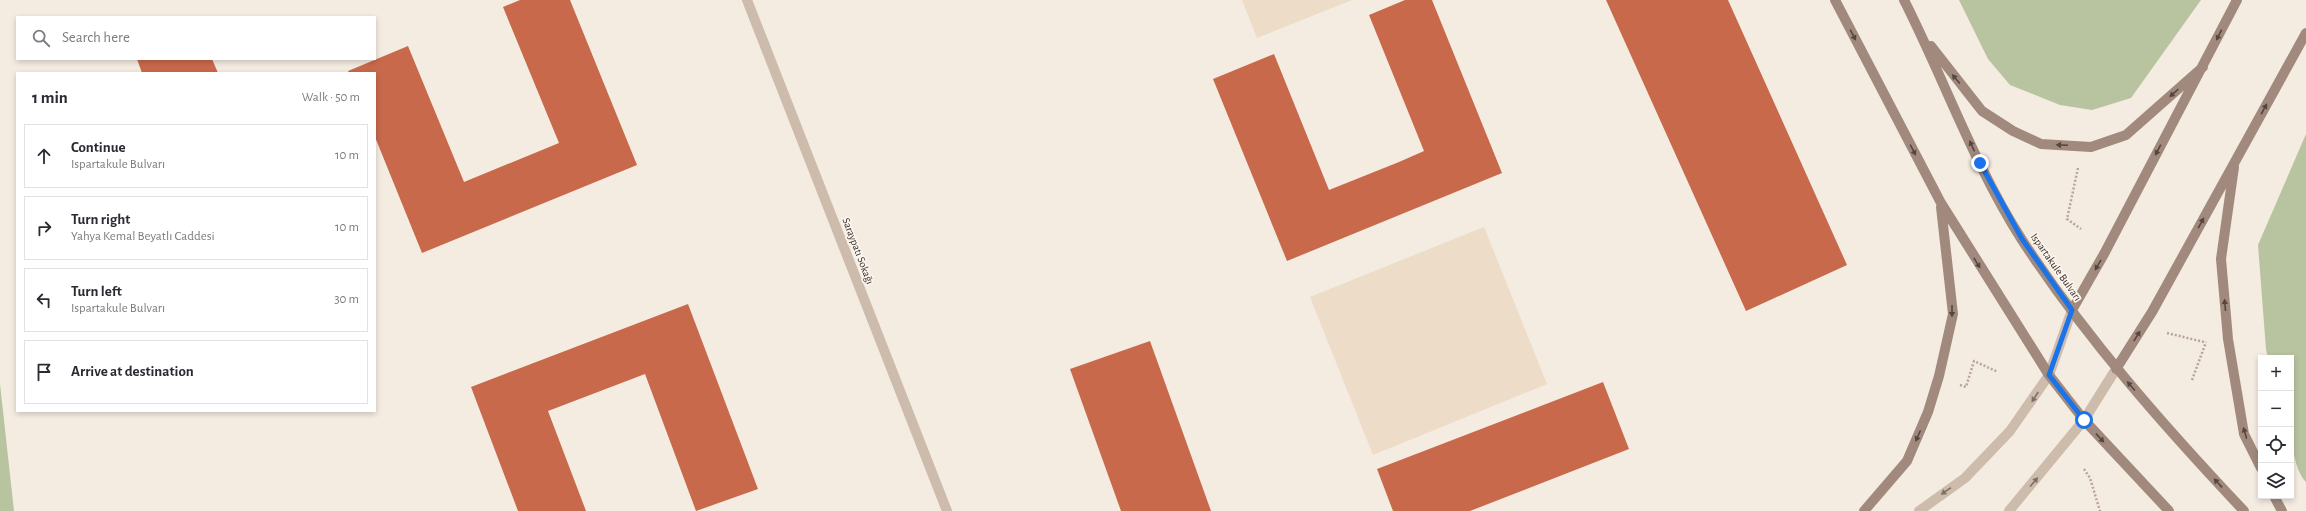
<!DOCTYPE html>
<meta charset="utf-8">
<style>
:root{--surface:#fff;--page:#f2f2f3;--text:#2b2b33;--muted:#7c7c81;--line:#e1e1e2}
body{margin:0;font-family:"Alegreya Sans",sans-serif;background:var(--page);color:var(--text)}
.controls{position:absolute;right:12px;bottom:12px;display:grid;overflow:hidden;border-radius:0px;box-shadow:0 2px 6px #0003}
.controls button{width:36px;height:36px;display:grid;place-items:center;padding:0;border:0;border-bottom:1px solid var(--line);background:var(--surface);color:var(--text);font:20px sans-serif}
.stop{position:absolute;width:12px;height:12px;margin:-9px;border:3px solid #1a73e8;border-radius:50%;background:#fff}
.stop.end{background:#1a73e8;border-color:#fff;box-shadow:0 1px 4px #0008}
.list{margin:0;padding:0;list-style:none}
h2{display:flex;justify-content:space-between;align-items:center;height:52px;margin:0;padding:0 16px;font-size:17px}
h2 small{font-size:13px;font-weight:400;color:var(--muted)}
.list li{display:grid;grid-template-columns:26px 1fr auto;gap:12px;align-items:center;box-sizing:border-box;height:64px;margin:0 8px 8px;padding:0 8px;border:1px solid var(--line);border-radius:0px}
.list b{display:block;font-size:15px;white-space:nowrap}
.list p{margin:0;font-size:13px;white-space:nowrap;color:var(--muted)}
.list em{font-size:13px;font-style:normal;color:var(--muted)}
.icon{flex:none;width:22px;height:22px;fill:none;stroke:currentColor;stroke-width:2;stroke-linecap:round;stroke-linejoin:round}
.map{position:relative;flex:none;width:2306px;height:511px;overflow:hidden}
.search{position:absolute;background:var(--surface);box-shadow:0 2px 6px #0003;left:16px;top:16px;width:360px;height:44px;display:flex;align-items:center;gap:10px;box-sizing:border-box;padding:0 14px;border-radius:0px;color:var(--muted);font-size:15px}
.panel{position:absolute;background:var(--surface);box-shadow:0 2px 6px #0003;left:16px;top:72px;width:360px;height:340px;border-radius:0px}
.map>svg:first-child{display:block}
</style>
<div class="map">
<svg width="2306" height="511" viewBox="0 0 2306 511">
<rect width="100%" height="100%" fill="#f4ebe1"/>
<!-- green -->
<path fill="#b8c4a0" d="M1959,0H2201L2131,98L2092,110L2060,105L2010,85L1988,59Z
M2306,134V482C2285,461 2291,387 2291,358H2268L2266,349L2258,245Z
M0,384L14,511H0Z"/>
<!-- plaza -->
<path fill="#ecdcc8" d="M1242,0H1352L1257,38Z
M1484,227L1547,384L1373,455L1310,297Z"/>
<!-- building -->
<path fill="#c8694b" d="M520,0H570L637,165L422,253L375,137V73H349L348,71L408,46L464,182L559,143L503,7Z
M1405,0H1432L1502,173L1287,261L1213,79L1274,54L1329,190L1399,162L1424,151L1369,15Z
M1606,0H1728L1847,265L1746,311Z
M137,59H212L218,73H142Z
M688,304L758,489L696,511L645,374L548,411L586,511H518L471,387Z
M1150,341L1211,511H1121L1070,369Z
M1603,382L1629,449L1470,511H1393L1377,469Z"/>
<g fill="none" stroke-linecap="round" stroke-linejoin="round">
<!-- path -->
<path stroke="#b9a596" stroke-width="2.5" stroke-dasharray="2 2" stroke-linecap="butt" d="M2078,168L2067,219L2081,229
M2167,333L2204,342
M2192,380L2206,342
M1960,385L1966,387L1974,361L1998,372
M2084,469L2090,478L2100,511"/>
<!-- minor -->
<path stroke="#cdbbac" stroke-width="10" d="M747,0L947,511
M1919,511L1965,478L2010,431L2049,375L2072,310
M2009,511L2084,420L2116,369"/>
<!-- secondary -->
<path stroke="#a18a7d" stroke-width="10" d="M1835,0L1941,203L2049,375L2084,420L2169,511
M1904,0C1944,79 1974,165 2022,240C2086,338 2164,426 2244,511
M1931,46L1982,111L2013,131L2041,144L2091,147L2126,135L2203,67
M2234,167L2221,259L2228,339L2244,434L2261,468
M2072,310L2104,254L2237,0
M2116,369L2152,312L2306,33
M2274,496L2282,511
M1864,511L1907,461L1928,412L1939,376L1953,314L1941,207"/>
</g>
<!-- one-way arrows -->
<defs><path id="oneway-solid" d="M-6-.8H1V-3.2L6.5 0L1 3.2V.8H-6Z"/></defs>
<g fill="#544640">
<use href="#oneway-solid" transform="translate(1853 35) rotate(62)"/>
<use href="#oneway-solid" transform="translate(2219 35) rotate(116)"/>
<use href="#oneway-solid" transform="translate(1956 79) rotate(-130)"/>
<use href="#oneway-solid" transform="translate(2174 93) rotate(138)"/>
<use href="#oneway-solid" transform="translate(2264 109) rotate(-61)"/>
<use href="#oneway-solid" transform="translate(2062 145) rotate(-178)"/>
<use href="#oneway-solid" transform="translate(1972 146) rotate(-115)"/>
<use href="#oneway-solid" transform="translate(1913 150) rotate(62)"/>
<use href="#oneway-solid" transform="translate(2158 150) rotate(118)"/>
<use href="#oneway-solid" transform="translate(2201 223) rotate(-61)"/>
<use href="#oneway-solid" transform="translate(1977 263) rotate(58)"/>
<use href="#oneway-solid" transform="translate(2098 265) rotate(120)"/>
<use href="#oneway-solid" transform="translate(2225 305) rotate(-95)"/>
<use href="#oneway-solid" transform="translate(1952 311) rotate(90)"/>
<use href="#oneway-solid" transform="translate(2137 336) rotate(-58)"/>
<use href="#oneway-solid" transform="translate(2131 386) rotate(-131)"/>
<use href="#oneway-solid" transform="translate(2245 433) rotate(-106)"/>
<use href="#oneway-solid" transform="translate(1918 436) rotate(114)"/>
<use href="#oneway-solid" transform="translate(2100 438) rotate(47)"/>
<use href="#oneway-solid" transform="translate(2218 483) rotate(-133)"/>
</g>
<g fill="#7d6f65">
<use href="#oneway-solid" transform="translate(2035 397) rotate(123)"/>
<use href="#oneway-solid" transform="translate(2034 482) rotate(-49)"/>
<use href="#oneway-solid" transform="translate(1946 491) rotate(145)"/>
</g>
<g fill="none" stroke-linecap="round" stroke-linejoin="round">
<!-- route -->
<path stroke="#1a73e8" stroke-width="5" d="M1980,163L2022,239L2072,310L2049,375L2084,420"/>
</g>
<g text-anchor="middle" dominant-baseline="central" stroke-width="3.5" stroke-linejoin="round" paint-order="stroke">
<!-- street labels -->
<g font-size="11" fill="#3b302b" stroke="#fbf5ee">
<text transform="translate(858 251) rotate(69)">Saraypatı Sokağı</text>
<text transform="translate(2056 267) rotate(55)">Ispartakule Bulvarı</text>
</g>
</g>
</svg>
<div class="controls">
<button>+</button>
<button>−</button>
<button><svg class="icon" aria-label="locate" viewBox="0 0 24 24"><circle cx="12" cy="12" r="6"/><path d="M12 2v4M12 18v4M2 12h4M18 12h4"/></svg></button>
<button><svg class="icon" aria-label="layers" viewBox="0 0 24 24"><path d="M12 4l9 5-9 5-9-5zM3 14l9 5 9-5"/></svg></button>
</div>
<div class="stop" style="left:2084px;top:420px"></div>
<div class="stop end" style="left:1980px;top:163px"></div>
<div class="search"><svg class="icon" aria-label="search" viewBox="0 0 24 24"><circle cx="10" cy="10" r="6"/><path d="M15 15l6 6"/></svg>Search here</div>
<section class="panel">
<h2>1 min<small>Walk · 50 m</small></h2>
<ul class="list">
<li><svg class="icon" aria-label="ahead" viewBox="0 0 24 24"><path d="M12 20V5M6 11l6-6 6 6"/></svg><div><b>Continue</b><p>Ispartakule Bulvarı</p></div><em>10 m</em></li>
<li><svg class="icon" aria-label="right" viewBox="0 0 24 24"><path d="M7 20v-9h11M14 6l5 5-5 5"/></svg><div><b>Turn right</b><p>Yahya Kemal Beyatlı Caddesi</p></div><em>10 m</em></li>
<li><svg class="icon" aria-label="left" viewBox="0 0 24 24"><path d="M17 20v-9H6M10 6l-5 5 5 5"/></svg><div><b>Turn left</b><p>Ispartakule Bulvarı</p></div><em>30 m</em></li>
<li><svg class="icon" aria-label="arrive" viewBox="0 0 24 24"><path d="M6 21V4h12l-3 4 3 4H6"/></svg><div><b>Arrive at destination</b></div></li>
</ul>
</section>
</div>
